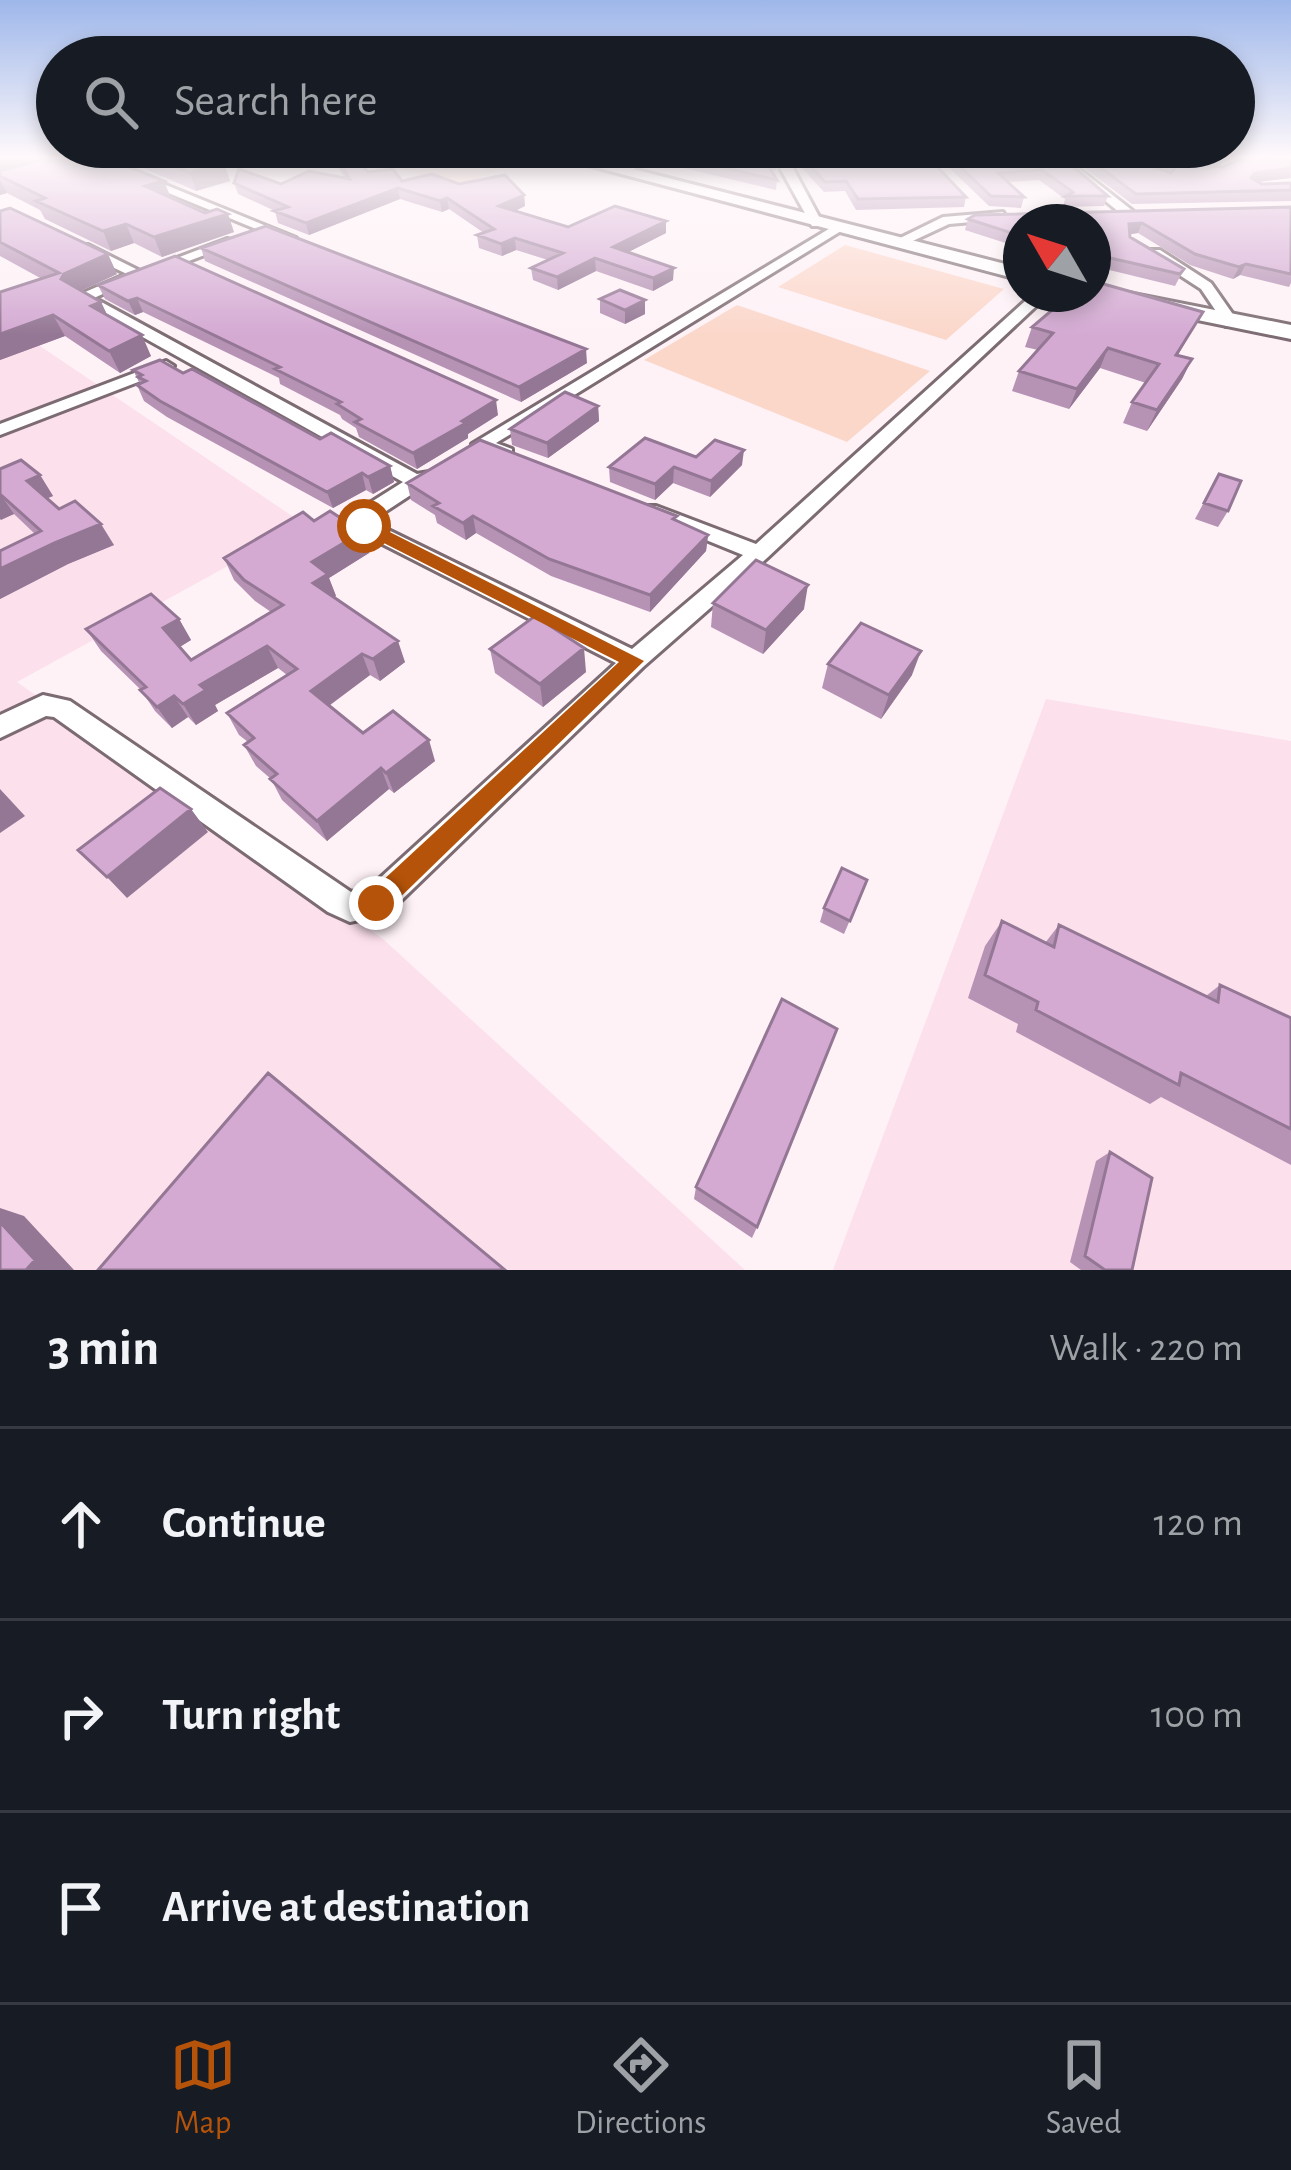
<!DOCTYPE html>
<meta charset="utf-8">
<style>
:root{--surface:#171b24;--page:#20242c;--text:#f1f3f6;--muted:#9ea1a6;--line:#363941;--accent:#b45309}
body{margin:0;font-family:"Alegreya Sans",sans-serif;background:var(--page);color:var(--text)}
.compass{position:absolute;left:1003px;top:204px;width:108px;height:108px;border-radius:50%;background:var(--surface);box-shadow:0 6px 18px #0003;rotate:309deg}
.stop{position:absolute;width:36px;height:36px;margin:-27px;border:9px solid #b45309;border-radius:50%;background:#fff}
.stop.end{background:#b45309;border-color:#fff;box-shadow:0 3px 12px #0008}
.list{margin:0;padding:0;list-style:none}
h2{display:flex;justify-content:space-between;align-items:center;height:156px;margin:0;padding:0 48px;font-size:51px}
h2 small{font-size:39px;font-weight:400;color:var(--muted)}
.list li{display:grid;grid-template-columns:78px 1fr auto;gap:36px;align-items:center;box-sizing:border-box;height:192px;padding:0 48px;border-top:3px solid var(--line)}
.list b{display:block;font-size:45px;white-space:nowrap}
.list em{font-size:39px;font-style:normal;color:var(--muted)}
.icon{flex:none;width:66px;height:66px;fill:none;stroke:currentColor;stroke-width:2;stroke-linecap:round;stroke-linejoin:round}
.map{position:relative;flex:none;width:1291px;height:1270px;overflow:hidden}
.search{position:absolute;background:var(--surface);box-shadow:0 6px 18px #0003;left:36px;right:36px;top:36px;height:132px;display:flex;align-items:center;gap:30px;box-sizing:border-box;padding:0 42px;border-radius:66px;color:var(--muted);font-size:45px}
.sheet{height:732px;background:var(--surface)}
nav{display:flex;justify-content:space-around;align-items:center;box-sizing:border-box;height:168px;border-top:3px solid var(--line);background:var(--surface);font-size:33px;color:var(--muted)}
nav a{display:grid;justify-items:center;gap:6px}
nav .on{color:var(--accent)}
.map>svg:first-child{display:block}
</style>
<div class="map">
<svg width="1291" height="1270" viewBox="0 0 1291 1270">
<rect width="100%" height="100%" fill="#fef2f7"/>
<!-- built -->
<path fill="#fce0ec" d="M0,319L304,524L17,682L383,939L745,1270H0Z
M1046,699L1291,741V1270H833Z"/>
<!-- green -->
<path fill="#fbd7ca" d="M361,157H537L455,186Z
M845,245L1004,289L946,340L778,287Z
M737,305L930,371L847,442L644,360Z"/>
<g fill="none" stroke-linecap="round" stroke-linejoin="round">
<!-- minor casing -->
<g stroke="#7c6b72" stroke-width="6">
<path id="minor" d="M81,157H97L296,238L285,241Z
M625,157H635V176L625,174Z
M1052,157H1064L1133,211V217H1125Z
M1150,157H1163L1156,168L1168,175V179L1147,171L1145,162Z
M1235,157H1250L1217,173L1207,171Z
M1003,212L1007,219L949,224L902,246L890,243L943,217Z
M837,224L843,228L841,231L496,443L512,449V457H498L472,444Z
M227,239L239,242L157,273L145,270Z
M78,245H88L146,274L94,298L417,474L435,471V479L374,519V523L632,649L743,555L642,514L639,510L642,506H656L756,544L1033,294H1049L767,558L643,667L387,914L350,922L328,912L54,717L46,716L0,738V715L43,695L70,701L351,892L368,889L616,663L357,531L354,526L357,511L403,482L78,301V295L127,274L78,251Z
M1150,250H1160L1211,283L1239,323L1236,326H1226L1201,289L1150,256Z
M166,361L174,366L172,369L0,435V424Z"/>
</g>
<!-- tertiary casing -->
<g stroke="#7c6b72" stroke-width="6">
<path id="tertiary" d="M774,157H787L824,226H812Z"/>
</g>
<!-- primary casing -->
<g stroke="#7c6b72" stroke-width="6">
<path id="primary" d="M557,157H586L1021,268V280Z
M1093,286L1291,325V339L1085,297L1093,294Z"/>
</g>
<!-- minor -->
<use href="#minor" fill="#fff" fill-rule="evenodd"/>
<!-- tertiary -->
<use href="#tertiary" fill="#fff" fill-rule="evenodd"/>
<!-- primary -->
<use href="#primary" fill="#fff" fill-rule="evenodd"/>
</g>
<!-- wall -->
<path fill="#b692b5" d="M0,157L171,198L234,232L162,257L134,243L111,251L45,219L40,210L7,193L0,195Z
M118,157H209L224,163L230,181L196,191Z
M335,157L368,172L402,181L459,184L524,195L525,206L515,211L568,227L666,233L628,252L673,280L653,291L596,271L558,290L533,280L531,268L548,260L516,250L502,256L479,248L477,235L484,233L449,209L442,212L400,199L309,235L278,223L275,211L238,194L234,183L281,184L345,178L337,166Z
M659,157H776V170H771L777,180L776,190L663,163Z
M792,157H928L966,197L964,207L856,210L845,191L824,192Z
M938,157H1062L1108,196L1104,206L1063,207L1065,199L1039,180L1008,182L1024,197L1021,208L989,206Z
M1070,157H1147L1149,165L1170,173L1162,166L1165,157H1225L1210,166L1223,167L1291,161V178L1257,182L1262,184L1291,183V201L1132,204Z
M1291,207V283L1289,287L1240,275L1233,279L1190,265L1138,233L1130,234V237L1184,269L1175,286L1093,266V222H1021V248L965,230L968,219Z
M0,211L117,274L81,291L101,302L107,315L151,356L120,373L65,336L0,360L42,279L0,256Z
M201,248L587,363L521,402L205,261Z
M98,285L498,415L468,434V438L417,469L359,437L356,428L342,419L340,415L280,384L279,378L143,312L135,315L105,299Z
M600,299L645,314L625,324L600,313Z
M1203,312L1178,355L1192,359L1182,379L1147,431L1123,423L1132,402L1146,383L1100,368L1069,409L1012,391L1019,371L1038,350L1025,347L1032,327Z
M133,370L183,373L320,439L390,466L394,482L373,494L366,490L333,508L167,417L144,401L137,385L140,384Z
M598,406L599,421L548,458L512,445L510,429Z
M696,457L742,465L710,497L673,483L655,500L610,482L609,467Z
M0,469L40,475L53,496L47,498L59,509L114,545L68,564L0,599V551L35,534L14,514L0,519Z
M1219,474L1228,511L1218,527L1195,519Z
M407,483L676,521L708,535L706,551L650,612L551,576L476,533L466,540L437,523L435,515L411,500Z
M314,521L362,532L369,553L329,578L336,596L334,597L405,662L380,681L370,675L329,706L363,733L435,761L394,793L389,789L327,841L282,800L271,779L256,766L244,745L248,742L239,735L227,713L287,675L278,668L215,705L218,711L196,725L188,717L172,728L155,711L141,690L101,651L86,629L179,619L191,640L180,647L191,660L271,612L255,601L234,580L224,558Z
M713,603L804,609L763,654L711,627Z
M490,649L586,672L543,707L495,673Z
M828,664L912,675L881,719L822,688Z
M867,880L844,934L820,922L824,908Z
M1002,921L1045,943L1059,925L1206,996L1220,985L1291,1018V1165L1161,1097L1150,1104L1016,1032L1018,1024L968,998L985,946Z
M1110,1152L1132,1270H1081L1070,1262L1096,1161Z
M696,1187L757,1227L752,1238L694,1199Z"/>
<!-- shaded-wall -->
<path fill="#947794" d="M0,157H62L0,174Z
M1212,157H1225L1203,170L1207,160Z
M224,163L230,181L196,191L190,173Z
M1291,168L1290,178L1250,183L1255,173Z
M0,179L7,193L0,195Z
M164,181L171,198L145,186Z
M398,188L400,199L309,235L306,223Z
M524,195L525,206L500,218L499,206Z
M447,198L449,209L442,212L440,201Z
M228,214L234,232L162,257L154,237Z
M666,221V233L613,260V247Z
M1142,223L1138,233L1125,235L1129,224Z
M126,224L134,243L111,251L103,231Z
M515,238L516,250L502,256L501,244Z
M108,254L117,274L74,294L61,279L64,274Z
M595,258L596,271L558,290L557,277Z
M1246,264L1240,275L1233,279L1239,267Z
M674,268L673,280L653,291V278Z
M137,298L143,312L135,315L128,301Z
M645,300V314L625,324V310Z
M101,302L111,323L91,306Z
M53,315L65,336L0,360V334Z
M142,335L151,356L120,373L109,351Z
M1108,348L1100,368L1069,409L1077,389Z
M586,349L587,363L521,402L519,387Z
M1192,359L1182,379L1147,431L1157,410Z
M496,400L498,415L468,434V438L417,469L413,453Z
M598,406L599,421L548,458L547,443Z
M744,450L742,465L710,497L711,481Z
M390,466L394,482L373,494L368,477Z
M674,467L673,483L655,500V484Z
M362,473L366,490L333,508L327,492Z
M40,475L53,496L41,501L27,481Z
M0,494L14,514L1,520L0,519Z
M473,516L476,533L466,540L463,523Z
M101,524L114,545L68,564L0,599V569L54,543Z
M362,532L369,553L329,578L336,596L321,605L313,583L312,562Z
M708,535L706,551L650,612V595Z
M808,585L804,609L763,654L766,630Z
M179,619L191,640L176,649L163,628Z
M398,641L405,662L380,681L373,659Z
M267,646L278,668L215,705L218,711L196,725L183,704L200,685Z
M584,648L586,672L543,707L540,684Z
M921,651L912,675L881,719L889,695Z
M362,654L370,675L320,712L311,691Z
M174,696L188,717L172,728L157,707Z
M429,740L435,761L394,793L386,773Z
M381,768L389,789L327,841L317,821Z
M0,789L25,816L0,833Z
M191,809L208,832L127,898L107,877Z
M0,1208L24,1216L74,1270H26L0,1222Z"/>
<!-- building -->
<path fill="#d4aad3" stroke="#947794" stroke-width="3" d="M51,157H105L164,181L145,186L205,213L217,209L228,214L154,237L126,224L103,231L36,201L45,198L0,176V171Z
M151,157H209L224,163L190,173Z
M336,157L356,159L368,172L393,169L402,181L432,174L459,184L505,175L524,195L499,206L568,227L615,206L666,221L613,247L674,268L653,278L595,258L557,277L531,268L563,253L515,238L501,244L477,235L494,229L447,198L440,201L398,188L306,223L274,211L288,207L234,183L239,169L281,184L309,171L350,179Z
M680,157H776L777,160H765L777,180Z
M802,157H928L966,197L858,199L846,181L825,182Z
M950,157H1062L1108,196H1066L1073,192L1042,170L998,173L1024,197L991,196Z
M1086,157H1147L1149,165L1171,173L1177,165L1167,157H1212L1207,160L1210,166L1223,167L1246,157H1271L1291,161V168L1255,173L1251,178L1262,184L1291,183V190L1136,194Z
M1291,207V274L1246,264L1239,267L1195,254L1142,223L1129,224L1130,237L1184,269L1180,274L1093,254V222H1021V236L968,219L975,215Z
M10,208L108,254L64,274L61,279L101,302L91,306L142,335L109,351L53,315L0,334V292L59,273L0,242V211Z
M266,226L586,349L519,387L201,248Z
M175,256L496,400L462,421L466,423L413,453L355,422L361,419L337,404L341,402L275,369L280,367L137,298L128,301L98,285Z
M1093,281L1203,312L1176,355L1192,359L1157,410L1132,402L1159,364L1108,348L1077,389L1019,371L1053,333L1032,327L1071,294H1093Z
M620,290L645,300L625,310L600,299Z
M160,360L183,373L192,369L320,439L331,433L390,466L368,477L362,473L327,492L160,401L137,385L146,381L138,377L142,375L133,370Z
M565,392L598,406L547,443L510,429Z
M645,438L696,457L715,440L744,450L711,481L674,467L655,484L609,467Z
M480,440L677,516L673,519L708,535L650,595L549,559L473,516L463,523L433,506L439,503L407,483Z
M21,460L40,475L27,481L59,509L75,501L101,524L54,543L0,569V551L41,531L0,494V469Z
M1219,474L1241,481L1228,511L1204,503Z
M330,511L362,532L312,562L328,574L313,583L398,641L373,659L362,654L311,691L363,733L393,711L429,740L386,773L381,768L317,821L270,779L277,774L244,745L254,738L227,713L297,669L267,646L200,685L206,690L183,704L174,696L157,707L140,690L146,687L86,629L151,594L179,619L163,628L191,660L283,605L244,580L224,558L303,512L314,521Z
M756,560L808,585L766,630L713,603Z
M535,616L584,648L540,684L490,649Z
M861,623L921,651L889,695L828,664Z
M160,788L191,809L107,877L78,850Z
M842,868L867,880L850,921L824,908Z
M1002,921L1054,947L1059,925L1218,1002L1220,985L1291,1018V1129L1181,1073L1179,1085L1036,1010L1038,1002L985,975Z
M782,999L837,1029L757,1227L696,1187Z
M268,1073L505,1270H98Z
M1110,1152L1152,1178L1132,1270H1105L1085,1256Z
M0,1222L35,1260L26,1270H0Z"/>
<!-- sky -->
<linearGradient id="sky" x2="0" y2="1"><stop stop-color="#9eb7ea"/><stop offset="0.47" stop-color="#fff9fb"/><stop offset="1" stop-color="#fff9fb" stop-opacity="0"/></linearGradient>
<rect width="1291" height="335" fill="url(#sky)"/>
<!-- route -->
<path fill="#b45309" d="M358,522H370L644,661L385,912L376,915L367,912L363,903L367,895L619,662L358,530Z"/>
</svg>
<svg class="compass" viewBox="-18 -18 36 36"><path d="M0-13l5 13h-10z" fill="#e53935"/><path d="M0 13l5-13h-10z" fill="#9ea1a6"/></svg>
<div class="stop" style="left:364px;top:526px"></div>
<div class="stop end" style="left:376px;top:903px"></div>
<div class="search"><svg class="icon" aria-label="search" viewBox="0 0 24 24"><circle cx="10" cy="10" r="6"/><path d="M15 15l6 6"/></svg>Search here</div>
</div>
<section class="sheet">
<h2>3 min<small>Walk · 220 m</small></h2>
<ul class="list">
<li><svg class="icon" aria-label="ahead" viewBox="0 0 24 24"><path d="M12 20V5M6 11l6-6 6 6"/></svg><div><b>Continue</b></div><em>120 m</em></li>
<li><svg class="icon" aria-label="right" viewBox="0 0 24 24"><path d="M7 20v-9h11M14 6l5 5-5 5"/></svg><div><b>Turn right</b></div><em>100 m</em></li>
<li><svg class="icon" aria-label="arrive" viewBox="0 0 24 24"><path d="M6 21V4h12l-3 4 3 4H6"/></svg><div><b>Arrive at destination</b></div></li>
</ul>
</section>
<nav>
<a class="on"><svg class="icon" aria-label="map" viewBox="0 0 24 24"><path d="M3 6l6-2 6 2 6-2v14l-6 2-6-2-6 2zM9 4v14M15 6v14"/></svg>Map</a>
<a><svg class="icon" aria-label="directions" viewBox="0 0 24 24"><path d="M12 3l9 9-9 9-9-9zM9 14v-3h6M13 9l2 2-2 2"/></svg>Directions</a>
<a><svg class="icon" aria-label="saved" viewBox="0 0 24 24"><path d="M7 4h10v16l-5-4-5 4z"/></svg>Saved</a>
</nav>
